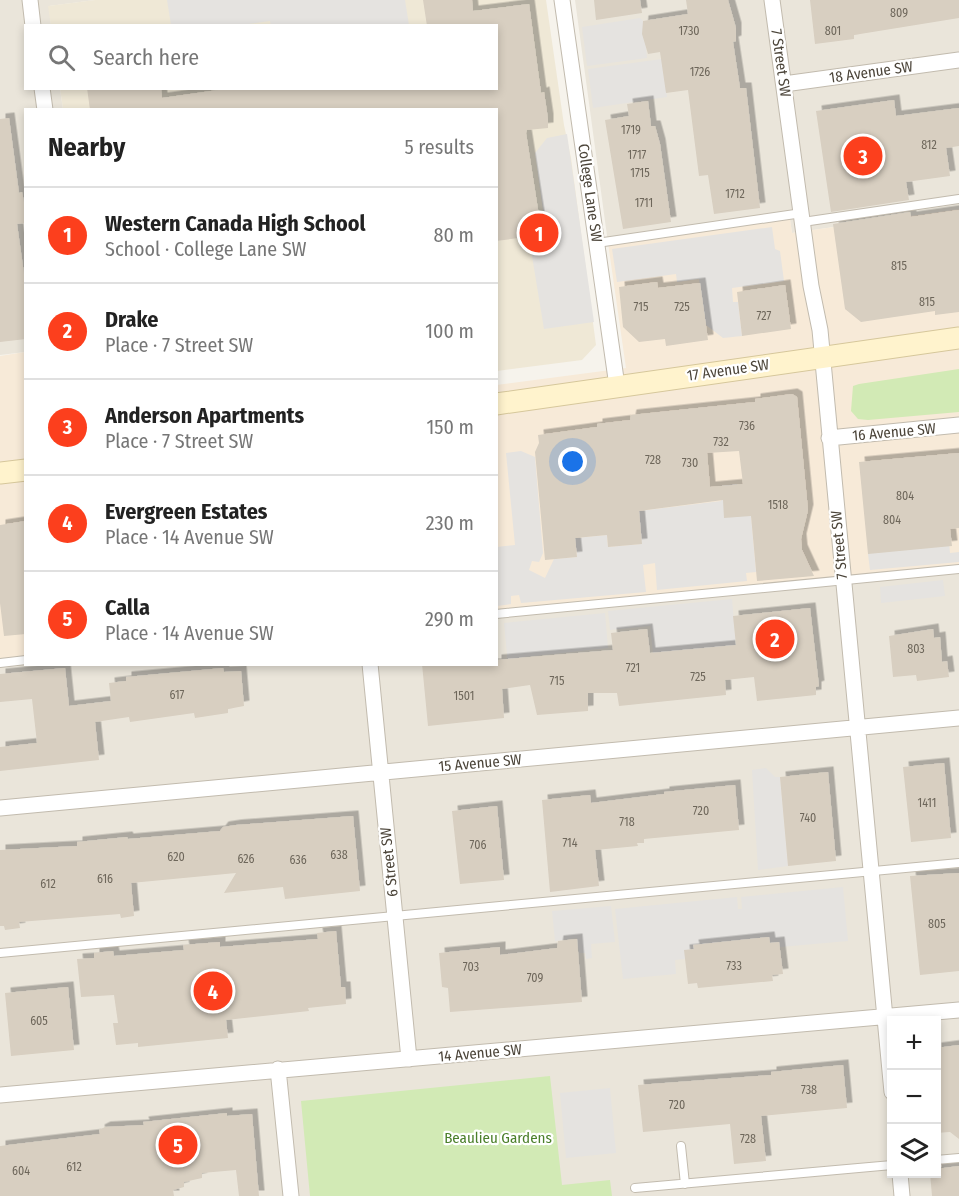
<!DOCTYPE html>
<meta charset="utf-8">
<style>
:root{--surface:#fff;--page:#f6f6f6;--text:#222;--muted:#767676;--line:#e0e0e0;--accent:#fc3f1d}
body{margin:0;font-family:"Fira Sans Condensed",sans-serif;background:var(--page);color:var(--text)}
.controls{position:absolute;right:18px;bottom:18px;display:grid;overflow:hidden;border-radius:0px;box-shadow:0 3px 9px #0003}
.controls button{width:54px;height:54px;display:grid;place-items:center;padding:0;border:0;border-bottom:2px solid var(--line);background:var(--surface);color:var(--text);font:30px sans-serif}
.you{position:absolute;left:573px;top:462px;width:21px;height:21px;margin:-15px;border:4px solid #fff;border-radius:50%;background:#1a73e8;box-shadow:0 0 0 9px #1a73e833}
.badge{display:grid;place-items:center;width:39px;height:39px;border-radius:50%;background:var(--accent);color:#fff;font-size:20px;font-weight:700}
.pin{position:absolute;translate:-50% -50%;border:3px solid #fff;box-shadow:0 2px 6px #0006}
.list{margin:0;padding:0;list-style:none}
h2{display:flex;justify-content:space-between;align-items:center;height:78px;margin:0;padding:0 24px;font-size:26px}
h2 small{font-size:20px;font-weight:400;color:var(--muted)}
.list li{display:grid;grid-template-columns:39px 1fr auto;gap:18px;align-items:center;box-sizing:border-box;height:96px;padding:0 24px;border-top:2px solid var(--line)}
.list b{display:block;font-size:22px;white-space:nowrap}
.list p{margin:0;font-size:20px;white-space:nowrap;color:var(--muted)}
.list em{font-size:20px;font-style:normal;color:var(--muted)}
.icon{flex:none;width:33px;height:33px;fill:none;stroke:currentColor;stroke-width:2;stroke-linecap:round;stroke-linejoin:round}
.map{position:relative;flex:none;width:959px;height:1196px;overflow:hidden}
.search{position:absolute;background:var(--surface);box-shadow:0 3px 9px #0003;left:24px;top:24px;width:474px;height:66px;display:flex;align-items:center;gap:15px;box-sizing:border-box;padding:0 21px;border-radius:0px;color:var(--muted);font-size:22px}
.panel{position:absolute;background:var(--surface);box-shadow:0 3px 9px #0003;left:24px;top:108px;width:474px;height:558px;border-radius:0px}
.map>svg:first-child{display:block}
</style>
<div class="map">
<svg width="959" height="1196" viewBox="0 0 959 1196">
<defs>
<filter id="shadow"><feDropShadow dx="5.5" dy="-5.5" stdDeviation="0" flood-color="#0004"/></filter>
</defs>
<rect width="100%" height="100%" fill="#f6f3ec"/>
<!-- residential -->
<path fill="#eae5da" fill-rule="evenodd" d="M0,0H95L49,6L51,25L26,26V88L60,89L63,109L26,110L25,352L0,355Z
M575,0H959V209L792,233L790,220L608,243Z
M959,568V1196H0V660L25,657L26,664H496L497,612ZM892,1020H936V1174H892Z"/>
<!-- commercial -->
<path fill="#f7ead8" d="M959,209V568L497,612L496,385L626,368L608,243L790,219L792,233Z
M25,352V657L0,660V356Z"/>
<!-- education -->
<path fill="#efe8d6" d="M95,0H546L564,125L571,158L596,345L582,360L497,371L496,110L63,109L60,89L496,88V26H51L48,6Z"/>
<!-- green -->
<path fill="#d2eab5" d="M959,369V412L868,420L858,419L851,411L853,386L859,384Z
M550,1076L562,1185L610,1180L612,1196H310L301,1101Z"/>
<!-- parking -->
<path fill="#e5e3e0" d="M167,0H405L409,25L271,26L270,21L241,25H171Z
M640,18L643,21L647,58L587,66L582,27Z
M662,59L667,97L593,108L588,69Z
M567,134L594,322L544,329L531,250L548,247L535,153L547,138Z
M772,227L775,249L780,251L784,281L732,288L733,302H738L742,336L723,338L706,325L699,279L677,282L676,274L617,282L612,249Z
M521,451L535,457L543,553L539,562L532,561L529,570L545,578L554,559L577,557L575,538L607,535L608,547L641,544L639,511L721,501L720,486L737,484L740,516L751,515L756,572L746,573L747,581L657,590L655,563L643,565L646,592L521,603L519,595L511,596V604L497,606V547L515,545L506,453Z
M948,529L950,553L959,552V562L870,570L868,554Z
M943,580L945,596L881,603L880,587Z
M732,599L737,658L653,653L650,626L610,630L608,611Z
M605,613L608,648L523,657L508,665L504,623Z
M766,768L775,777H780L788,866L758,870L752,770Z
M843,887L848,941L780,947L779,942L770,943L769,937L694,945V949L685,959L675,960L676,974L623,979L615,909L737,897L738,909H742L741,897Z
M611,906L615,942L591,944L592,958L586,959L585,953H579L577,938L555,941L552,911Z
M610,1088L616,1153L566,1158L560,1093Z"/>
<!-- building -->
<path fill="#d8cfc1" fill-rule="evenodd" filter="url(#shadow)" d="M423,0H472L473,11L529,4L541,93L544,92L548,119V128L527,130L526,133L542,235L496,241V110H90L87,88H161L162,98L232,88H496V26H427Z
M594,0H640L642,13L596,20Z
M686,0H728L736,28V41L733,42L740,88H746L760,208L714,214L708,175L699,176L688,90L666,93L660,52L648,54L642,34L643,21L688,14Z
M810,0H959V18L854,35V39L815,44Z
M894,100L896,116L959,108V146L946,148L950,176L906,182L909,200L831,212L816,111Z
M648,101L651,126H655L660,144L671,222L623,229L605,120L629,116L627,104Z
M9,118L19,193L22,192L26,212V223L17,224L26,288V339L0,342V119Z
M959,210V312L935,315V311L861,322L845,309L833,224L910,212L911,217Z
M657,282L658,288L700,283L708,340L666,346L665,339L639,342L623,327L619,287Z
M785,285L791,329L742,336L737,292Z
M792,394L797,397L808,510L801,539L802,550L814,576L757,581L751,516L724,518L723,500L639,511L642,544L608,547L607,535L575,538L577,557L545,560L535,452L539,443L538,435L597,427V424L630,420L631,415L755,402V399ZM739,451L743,484L710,487L707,453Z
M959,453V528L950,529L952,546L868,554L859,462Z
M26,521V634L4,636L0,603V525Z
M810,608L819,686L816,687V695L757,701L754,677L725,680L726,695L619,706L617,693H588V711L537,715L530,685L502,689L504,718L428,726L422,664H496V660L613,650L611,633L647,629L650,653L736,645L733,616Z
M933,629L934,638L940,637L942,662L947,661L949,677L917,681L916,675L893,677L889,636Z
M65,668L69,706L111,701L109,683L126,681V677L223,668L224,672L241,671L244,706L228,709V713L195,718L194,713L130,722L129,717L95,722L99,760L0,771V747L37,743L32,699L0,702V674Z
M944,763L951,838L911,842L903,767Z
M828,772L836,861L788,866L780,777Z
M735,785L739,830L644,839V843H637L638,846L595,850L599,886L550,892L542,800L590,795L591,803L664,794V792Z
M497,806L504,880L460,884L452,811Z
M353,816L360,891L285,899L283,887L224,893L236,873L131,883L134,916L121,918L120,914L19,922L20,928L5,930L4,926H0V850L77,846V842L127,837L128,839L220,831L223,827L236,825Z
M959,873V971L920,975L910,876Z
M336,931L341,987H345L346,1004L308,1008L309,1011L226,1020L228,1038L138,1047V1043L116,1045L113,1023H118L114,995L81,997L77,959L94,958V953L113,951L114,956L184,950L183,945L220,942V947L318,939L317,933Z
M769,937L770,943L779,942L783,974L772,975L773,981L698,988L697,983L688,984L684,950L694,949L693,945Z
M577,939L582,1002L450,1012L448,988L442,987L439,953L500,947V955L557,948L558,941Z
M68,987L74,1050L11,1056L5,993Z
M959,1045V1139L950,1132L936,1133V1048Z
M843,1065L847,1108L761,1116L766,1161L734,1164L730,1124L643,1132L638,1085L771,1075V1072Z
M227,1113V1116L252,1114L259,1196H239L236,1170L202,1173V1178L184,1182V1187L173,1190L174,1196H0V1146L100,1134L99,1130L105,1127L144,1125L143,1122Z
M959,1166V1196H932L930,1173H936V1169Z"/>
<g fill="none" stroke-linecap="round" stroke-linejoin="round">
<!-- service casing -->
<g stroke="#c2bbae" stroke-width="10">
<path id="service" d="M803,222L959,199
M597,243L802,213
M496,614L959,569
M0,663L26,660
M0,953L959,863
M681,1146L685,1184
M936,1160L959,1158
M635,1188L892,1165"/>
</g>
<!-- minor casing -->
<g stroke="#c2bbae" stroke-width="17">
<path id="minor" d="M30,0L33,26
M562,0L617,386
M772,0L811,286L820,330L892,1092
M784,84L959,60
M42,88L45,110
M829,438L959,425
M370,664L409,1059
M0,808L959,718
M278,1069L291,1196
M0,1095L959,1010
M900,1174L902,1196"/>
</g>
<!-- secondary casing -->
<g stroke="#d6c79b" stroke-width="23">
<path id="secondary" d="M496,404L959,338
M0,473L26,470"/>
</g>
<!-- service -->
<use href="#service" stroke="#fff" stroke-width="8"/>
<!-- minor -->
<use href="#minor" stroke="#fff" stroke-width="15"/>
<!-- secondary -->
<use href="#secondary" stroke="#fff3cd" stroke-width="21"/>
</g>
<g text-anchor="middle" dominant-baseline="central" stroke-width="4.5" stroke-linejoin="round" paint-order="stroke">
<!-- number labels -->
<g font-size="12" fill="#6e675b">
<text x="899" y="13">809</text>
<text x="689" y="31">1730</text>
<text x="833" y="31">801</text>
<text x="700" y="72">1726</text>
<text x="631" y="130">1719</text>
<text x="929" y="145">812</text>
<text x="637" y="155">1717</text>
<text x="640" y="173">1715</text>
<text x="735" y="194">1712</text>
<text x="644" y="203">1711</text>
<text x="899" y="266">815</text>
<text x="927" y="302">815</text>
<text x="641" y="307">715</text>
<text x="682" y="307">725</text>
<text x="764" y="316">727</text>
<text x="747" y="426">736</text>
<text x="721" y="442">732</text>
<text x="653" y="460">728</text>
<text x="690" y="463">730</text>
<text x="905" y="496">804</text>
<text x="778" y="505">1518</text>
<text x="892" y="520">804</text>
<text x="916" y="649">803</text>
<text x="633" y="668">721</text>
<text x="698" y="677">725</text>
<text x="557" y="681">715</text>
<text x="177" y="695">617</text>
<text x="464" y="696">1501</text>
<text x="927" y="803">1411</text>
<text x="701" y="811">720</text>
<text x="808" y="818">740</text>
<text x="627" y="822">718</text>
<text x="570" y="843">714</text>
<text x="478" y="845">706</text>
<text x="339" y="855">638</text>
<text x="176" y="857">620</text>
<text x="246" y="859">626</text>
<text x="298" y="860">636</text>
<text x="105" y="879">616</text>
<text x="48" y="884">612</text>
<text x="937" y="924">805</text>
<text x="734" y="966">733</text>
<text x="471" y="967">703</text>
<text x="535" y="978">709</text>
<text x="39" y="1021">605</text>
<text x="809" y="1090">738</text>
<text x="677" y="1105">720</text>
<text x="748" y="1139">728</text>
<text x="74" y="1167">612</text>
<text x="21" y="1171">604</text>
</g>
<!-- street labels -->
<g font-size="15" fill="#4b4439" stroke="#fff">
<text transform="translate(781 63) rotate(82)">7 Street SW</text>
<text transform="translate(871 72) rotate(-8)">18 Avenue SW</text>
<text transform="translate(590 193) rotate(82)">College Lane SW</text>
<text transform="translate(728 370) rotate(-8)">17 Avenue SW</text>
<text transform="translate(894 432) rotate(-5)">16 Avenue SW</text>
<text transform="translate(839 545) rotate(-95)">7 Street SW</text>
<text transform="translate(480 763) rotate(-5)">15 Avenue SW</text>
<text transform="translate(389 862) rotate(-96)">6 Street SW</text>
<text transform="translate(480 1053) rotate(-5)">14 Avenue SW</text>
</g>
<!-- park labels -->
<g font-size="15" fill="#4a7f2a" stroke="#fff">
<text x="498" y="1138">Beaulieu Gardens</text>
</g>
</g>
</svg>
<div class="controls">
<button>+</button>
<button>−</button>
<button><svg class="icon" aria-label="layers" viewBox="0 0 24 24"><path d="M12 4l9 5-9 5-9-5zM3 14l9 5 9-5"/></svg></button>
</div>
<div class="you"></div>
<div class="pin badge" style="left:539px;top:233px">1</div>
<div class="pin badge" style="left:775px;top:639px">2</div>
<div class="pin badge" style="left:863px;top:156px">3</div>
<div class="pin badge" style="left:213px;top:991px">4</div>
<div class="pin badge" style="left:178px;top:1145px">5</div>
<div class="search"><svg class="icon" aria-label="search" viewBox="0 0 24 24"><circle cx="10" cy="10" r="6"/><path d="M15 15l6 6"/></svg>Search here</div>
<section class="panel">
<h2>Nearby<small>5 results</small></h2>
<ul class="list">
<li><span class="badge">1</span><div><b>Western Canada High School</b><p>School · College Lane SW</p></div><em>80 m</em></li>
<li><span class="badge">2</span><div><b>Drake</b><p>Place · 7 Street SW</p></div><em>100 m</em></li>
<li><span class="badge">3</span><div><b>Anderson Apartments</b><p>Place · 7 Street SW</p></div><em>150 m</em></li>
<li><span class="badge">4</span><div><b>Evergreen Estates</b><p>Place · 14 Avenue SW</p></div><em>230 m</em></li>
<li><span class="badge">5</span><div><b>Calla</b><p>Place · 14 Avenue SW</p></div><em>290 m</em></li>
</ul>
</section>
</div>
